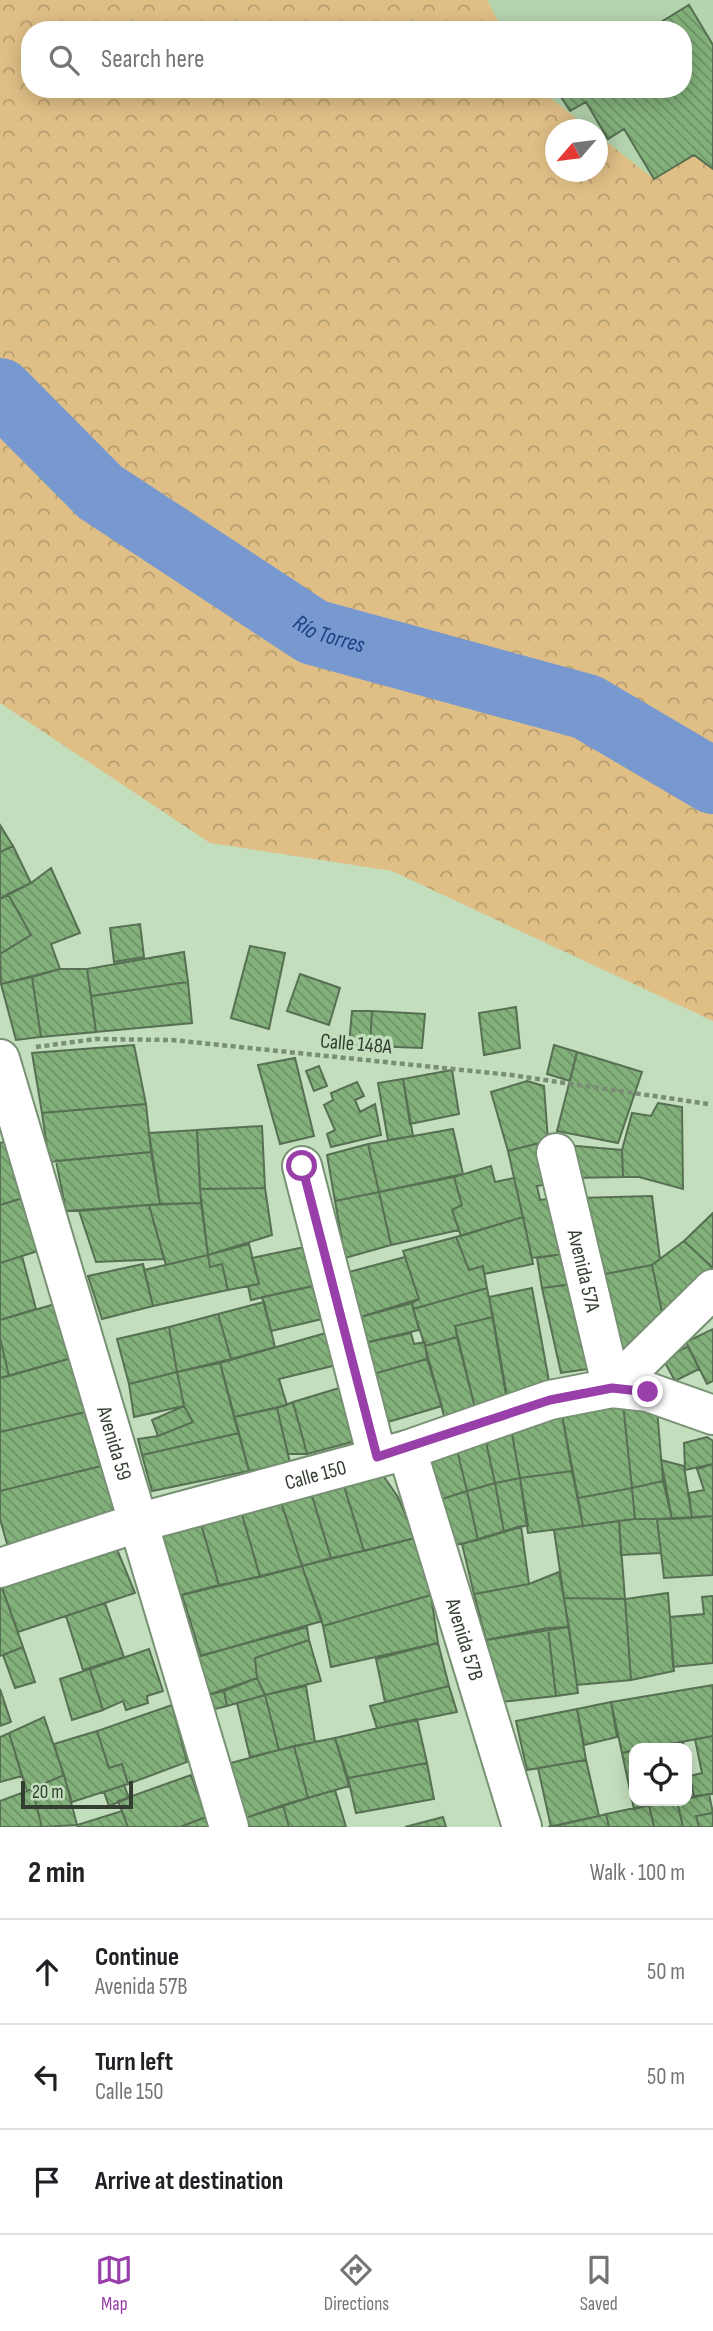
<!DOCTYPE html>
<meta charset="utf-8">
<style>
:root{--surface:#fff;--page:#f2f2f2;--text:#202124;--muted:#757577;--line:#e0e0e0;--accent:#993faa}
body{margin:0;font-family:"Sofia Sans Condensed",sans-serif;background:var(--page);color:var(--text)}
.controls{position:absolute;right:21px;bottom:21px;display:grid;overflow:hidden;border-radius:14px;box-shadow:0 4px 18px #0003}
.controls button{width:63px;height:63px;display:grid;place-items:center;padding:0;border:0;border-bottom:2px solid var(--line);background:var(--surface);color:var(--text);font:35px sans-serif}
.compass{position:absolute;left:545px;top:119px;width:63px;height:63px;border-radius:50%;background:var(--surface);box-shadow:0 4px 18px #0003;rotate:242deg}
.scale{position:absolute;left:21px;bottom:18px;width:112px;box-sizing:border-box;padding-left:7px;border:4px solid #333e31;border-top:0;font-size:19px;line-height:24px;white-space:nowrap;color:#333e31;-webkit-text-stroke:5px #c2debd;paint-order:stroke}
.stop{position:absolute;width:21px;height:21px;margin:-16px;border:5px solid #993faa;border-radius:50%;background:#fff}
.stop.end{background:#993faa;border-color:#fff;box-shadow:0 2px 7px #0008}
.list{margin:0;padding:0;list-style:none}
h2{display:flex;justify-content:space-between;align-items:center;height:91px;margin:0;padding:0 28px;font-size:30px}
h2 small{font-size:23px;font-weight:400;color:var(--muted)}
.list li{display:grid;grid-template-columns:46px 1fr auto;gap:21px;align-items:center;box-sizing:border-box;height:105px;padding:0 28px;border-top:2px solid var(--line)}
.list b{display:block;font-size:26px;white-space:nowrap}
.list p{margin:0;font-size:23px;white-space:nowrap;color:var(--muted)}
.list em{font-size:23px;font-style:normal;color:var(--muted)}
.icon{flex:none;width:38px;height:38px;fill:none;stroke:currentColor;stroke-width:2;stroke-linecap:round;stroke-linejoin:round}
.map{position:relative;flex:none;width:713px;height:1827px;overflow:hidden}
.search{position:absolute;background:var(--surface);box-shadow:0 4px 18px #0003;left:21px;right:21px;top:21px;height:77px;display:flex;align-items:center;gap:18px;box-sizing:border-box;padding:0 24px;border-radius:28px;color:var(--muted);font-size:26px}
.sheet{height:406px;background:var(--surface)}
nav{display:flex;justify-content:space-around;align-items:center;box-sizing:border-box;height:98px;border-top:2px solid var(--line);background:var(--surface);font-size:19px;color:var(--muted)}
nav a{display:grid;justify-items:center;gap:4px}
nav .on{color:var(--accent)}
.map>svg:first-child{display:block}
</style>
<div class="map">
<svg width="713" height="1827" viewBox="0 0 713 1827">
<defs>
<pattern id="forest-crowns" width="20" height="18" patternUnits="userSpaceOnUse" patternTransform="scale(1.75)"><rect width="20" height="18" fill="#e0bf86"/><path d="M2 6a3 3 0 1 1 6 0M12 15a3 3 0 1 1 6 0" fill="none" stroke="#b69d6e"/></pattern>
<pattern id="building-back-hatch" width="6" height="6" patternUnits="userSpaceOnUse" patternTransform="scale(1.75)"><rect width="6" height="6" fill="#83b17b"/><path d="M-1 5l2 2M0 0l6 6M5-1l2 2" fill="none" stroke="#6c9165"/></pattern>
</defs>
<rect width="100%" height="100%" fill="#c2debd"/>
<!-- built -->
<path fill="#b4d4ae" d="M487,0H713V169L694,155L654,179L598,135V130L590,129L539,89H683V30H503Z"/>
<!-- forest -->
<path fill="url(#forest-crowns)" d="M0,0H487L503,30H30V89H539L590,129L556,130V172H598V135L654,179L694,155L713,169V1021L392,871L210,843L0,703Z"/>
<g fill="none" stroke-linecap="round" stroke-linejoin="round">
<!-- river -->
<path stroke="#7898d0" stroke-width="66" id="s1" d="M0,391L100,492L313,632L587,707L713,781"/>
</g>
<!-- building -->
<path fill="url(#building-back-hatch)" stroke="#576f53" stroke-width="2" d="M689,5L713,45V169L694,155L654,179L624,129L608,139L586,102L570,111L556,89H683V30H648Z
M0,825L13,846L0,852Z
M13,846L31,883L0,899V852Z
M51,868L80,933L51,944L60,969L1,984L0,954L31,935L8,894L31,883Z
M8,894L31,935L0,954V899Z
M140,924L144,957L114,962L110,928Z
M250,946L285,953L269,1029L231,1018Z
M184,952L188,982L91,996L87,969Z
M60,969H87L96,1032L41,1037L32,977Z
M300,974L340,988L329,1025L287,1011Z
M32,977L41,1037L16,1040L1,984Z
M188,982L192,1023L96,1032L91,996Z
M516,1007L520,1048L484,1055L479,1013Z
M352,1011H372L370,1046L349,1045Z
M372,1011L425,1014L422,1048L370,1046Z
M134,1045L146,1104L42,1113L32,1053Z
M554,1045L577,1052L570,1081L547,1074Z
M577,1052L642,1072L618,1143L557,1131Z
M295,1058L314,1136L280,1144L258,1065Z
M319,1066L327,1086L314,1091L306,1071Z
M452,1070L459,1114L410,1124L403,1079Z
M403,1079L413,1136L388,1140L378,1083Z
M527,1081L544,1086L548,1141L508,1151L491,1092Z
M357,1082L364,1096L355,1100L360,1112L375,1104L381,1135L331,1147L327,1134L335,1130L324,1105L333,1100L331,1093Z
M658,1103L682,1107L683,1189L639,1177H623L622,1150L632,1113L651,1116Z
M146,1104L151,1152L49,1162L42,1113Z
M262,1126L265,1188L200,1189L197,1130Z
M453,1129L463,1174L379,1192L368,1144Z
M197,1130L201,1203L160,1204L149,1133Z
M10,1140L23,1198L0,1205V1143Z
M539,1143L548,1184L537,1186L540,1200L562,1197L572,1253L532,1258L508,1151Z
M368,1144L379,1192L335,1201L327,1155Z
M565,1145L622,1150L623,1177L570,1178Z
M151,1152L160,1204L66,1211L56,1161Z
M491,1166L495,1182L514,1178L523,1217L461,1236L452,1210L462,1205L454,1177Z
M454,1177L462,1205L452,1210L459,1230L391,1245L379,1192Z
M265,1188L272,1235L208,1255L200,1189Z
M379,1192L391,1245L345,1258L335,1201Z
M652,1196L660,1259L652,1265L600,1275L579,1198Z
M23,1198L41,1250L0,1263V1205Z
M201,1203L208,1255L166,1265L149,1205Z
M149,1205L164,1259L96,1262L79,1211Z
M713,1213V1268L684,1241Z
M523,1217L533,1264L484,1274L483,1266L469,1270L456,1237Z
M456,1237L469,1270L483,1266L487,1288L413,1309L412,1303L419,1299L403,1251Z
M684,1241L712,1267L665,1326L652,1265Z
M249,1244L259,1284L228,1290L222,1264L210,1267L208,1255Z
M319,1244L327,1283L251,1300L248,1286L259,1284L252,1258Z
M576,1252L581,1283L542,1288L537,1258Z
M208,1255L210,1267L222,1264L228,1290L153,1306L144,1270Z
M22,1256L36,1309L0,1320V1263Z
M405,1257L419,1299L357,1318L349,1272Z
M143,1264L153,1306L102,1319L88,1276Z
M652,1265L665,1326L617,1364L600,1275Z
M327,1283L335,1316L271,1331L262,1297Z
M581,1283L602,1367L561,1373L542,1288Z
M487,1288L493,1317L455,1326L457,1337L425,1346L413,1309Z
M532,1288L550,1387L506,1395L489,1297Z
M264,1302L275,1347L231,1359L218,1314Z
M412,1303L419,1330L360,1344L357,1318Z
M55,1304L75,1357L9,1376L0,1338V1320Z
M218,1314L231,1359L177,1372L169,1327Z
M493,1317L508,1402L475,1408L455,1326Z
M169,1327L177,1372L129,1384L117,1339Z
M340,1329L349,1362L279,1379L287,1405L234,1417L220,1363Z
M713,1329V1381L707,1384L686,1342Z
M411,1333L414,1344L425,1342L427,1359L366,1376L360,1344Z
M457,1337L475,1408L444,1416L425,1346Z
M0,1338L9,1376L0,1378Z
M688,1346L699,1369L675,1381L663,1359Z
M75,1357L94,1410L0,1432V1378Z
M427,1359L442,1406L378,1425L366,1376Z
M220,1363L239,1433L142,1455L138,1439L158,1436L193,1422L184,1406L177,1372Z
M177,1372L184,1406L134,1417L129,1384Z
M349,1385L363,1439L307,1454L293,1402Z
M293,1402L307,1454H288L277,1408Z
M623,1404L657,1409L663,1481L632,1488Z
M623,1404L632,1488L578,1498L562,1415Z
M184,1406L193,1422L158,1436L152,1420Z
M277,1408L290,1463L249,1471L234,1417Z
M94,1410L109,1464L0,1491V1432Z
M562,1415L572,1471L520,1478L512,1434Z
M239,1433L249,1471L152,1491L142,1455Z
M512,1434L520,1478L495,1483L486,1442Z
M707,1437L713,1441V1464L685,1470L684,1443Z
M486,1442L495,1483L467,1491L457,1450Z
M457,1450L467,1491L439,1500L428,1458Z
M661,1460L684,1466L692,1518L672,1519Z
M109,1464L120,1511L8,1547L0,1519V1491Z
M713,1464V1516L692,1518L689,1493L704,1490L697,1469Z
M572,1471L583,1526L528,1533L520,1478Z
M382,1474L398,1497L415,1538L364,1551L344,1486Z
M520,1478L528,1525L504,1532L495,1483Z
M663,1481L672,1519H635L632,1488Z
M495,1483L504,1532L478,1540L467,1491Z
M344,1486L364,1551L331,1558L312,1496Z
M632,1488L635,1519L583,1526L578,1498Z
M467,1491L478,1540L450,1546L439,1500Z
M312,1496L331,1558L302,1566L281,1502Z
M281,1502L302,1566L260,1577L241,1511Z
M241,1511L260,1577L219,1585L200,1521Z
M713,1516V1575L664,1578L657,1519Z
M635,1519H657L661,1553L621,1555L619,1521Z
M200,1521L219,1585L177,1596L155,1534Z
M619,1521L625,1599L564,1598L554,1530Z
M521,1526L529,1584L474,1594L462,1544Z
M415,1538L431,1595L323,1626L302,1566Z
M116,1547L135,1593L18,1632L2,1588Z
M302,1566L322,1621L201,1656L182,1595Z
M559,1572L569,1627L486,1640L474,1594L529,1584Z
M2,1588L23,1647L0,1656V1589Z
M668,1593L674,1671L631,1680L625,1599Z
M431,1595L438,1643L331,1667L323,1626Z
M713,1596V1663L673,1667L670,1617L704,1614L702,1597Z
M564,1598L625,1599L631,1680L577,1685Z
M105,1603L124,1657L83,1670L66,1616Z
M307,1627L309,1640L255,1658L257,1678L208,1695L195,1657Z
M569,1627L578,1693L556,1696L548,1628Z
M548,1628L556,1696L501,1702L486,1640Z
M309,1640L321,1681L265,1695L257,1678L255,1658Z
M438,1643L449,1686L385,1702L376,1659Z
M23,1647L35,1682L15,1688L3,1655Z
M149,1649L163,1691L147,1696L148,1703L126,1710L123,1701L103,1710L90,1669Z
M90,1669L103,1710L72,1720L60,1679Z
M257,1678L265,1695L227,1706L224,1691Z
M713,1685V1736L622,1753L611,1702Z
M306,1686L315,1742L279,1750L265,1695Z
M449,1686L457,1712L377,1728L370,1706Z
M0,1689L11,1722L0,1726Z
M224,1691L227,1706L211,1710L208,1695Z
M265,1695L279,1750L250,1757L237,1703Z
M611,1702L617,1737L584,1745L577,1709Z
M172,1705L187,1762L128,1784L122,1764L109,1768L97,1731Z
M577,1709L586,1760L527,1770L516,1721Z
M44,1717L64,1775L27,1791L9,1733Z
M417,1719L427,1763L348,1778L335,1738Z
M97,1731L109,1768L122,1764L128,1784L72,1802L54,1744Z
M9,1733L22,1776L0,1782V1737Z
M713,1736V1794L694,1796L690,1776L702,1773L695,1739Z
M335,1738L349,1786L308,1798L294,1746Z
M683,1742L684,1748L651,1747Z
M294,1746L308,1798L245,1818L227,1764Z
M634,1750V1801L664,1802L634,1809L622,1753Z
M586,1760L599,1816L551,1827L538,1768Z
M687,1760L694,1796L687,1797Z
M427,1763L434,1799L356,1813L348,1778Z
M64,1775L77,1825L42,1827L32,1789Z
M191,1775L206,1817L180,1827H128L118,1801Z
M124,1785L129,1798L109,1806L104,1792Z
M32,1789L42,1827H0V1801Z
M335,1790L346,1827H289L283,1805Z
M709,1794L713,1813L696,1816L699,1827H683L677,1801Z
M677,1801L683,1827H654L649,1805Z
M283,1805L289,1827H248L245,1818Z
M649,1805L654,1827H609L606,1814Z
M122,1811L128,1827H78L77,1825Z
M713,1813V1827H699L696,1816Z
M606,1814L609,1827H548L599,1816Z
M206,1817L210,1827H180Z
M443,1817L446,1827H405Z"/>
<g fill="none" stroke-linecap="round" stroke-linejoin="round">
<!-- minor casing -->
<g stroke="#779173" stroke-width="42">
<g id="minor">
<path id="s2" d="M0,1059L229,1827"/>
<path id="s3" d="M556,1153L612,1388"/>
<path d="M302,1166L377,1457"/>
<path d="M612,1388L713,1289"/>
<path id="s4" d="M407,1450L522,1827"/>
<path id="s5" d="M0,1568L137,1523L407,1450L550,1400L612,1388L648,1392L713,1415"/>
</g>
</g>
<!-- path -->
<path stroke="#7a8e77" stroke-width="4.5" stroke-dasharray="5 3.5" stroke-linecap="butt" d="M36,1047L96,1039L172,1040L511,1075L708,1104"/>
<!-- minor -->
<use href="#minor" stroke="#fff" stroke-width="38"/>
</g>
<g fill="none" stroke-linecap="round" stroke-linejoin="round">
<!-- route -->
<path stroke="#993faa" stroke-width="9" d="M302,1166L377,1457L550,1400L612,1388L648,1392"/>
</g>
<g text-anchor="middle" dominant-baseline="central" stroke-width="7" stroke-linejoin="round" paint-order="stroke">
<!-- street labels -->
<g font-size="21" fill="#333e31" stroke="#c2debd">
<text transform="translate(356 1044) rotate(5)">Calle 148A</text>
<text stroke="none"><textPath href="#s3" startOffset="121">Avenida 57A</textPath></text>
<text stroke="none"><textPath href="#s2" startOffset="401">Avenida 59</textPath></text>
<text stroke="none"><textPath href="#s5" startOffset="329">Calle 150</textPath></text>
<text stroke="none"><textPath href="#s4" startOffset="198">Avenida 57B</textPath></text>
</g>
<!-- water labels -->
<g font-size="23" font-style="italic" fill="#1a4083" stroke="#c2debd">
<text stroke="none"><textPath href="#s1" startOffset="413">Río Torres</textPath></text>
</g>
</g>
</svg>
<div class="controls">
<button><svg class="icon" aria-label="locate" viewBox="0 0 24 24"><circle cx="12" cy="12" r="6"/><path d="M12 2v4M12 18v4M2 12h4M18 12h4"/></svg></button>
</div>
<svg class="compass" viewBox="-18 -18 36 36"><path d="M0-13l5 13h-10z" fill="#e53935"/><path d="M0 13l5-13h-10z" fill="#757577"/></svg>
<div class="scale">20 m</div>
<div class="stop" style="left:302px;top:1166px"></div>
<div class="stop end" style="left:648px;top:1392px"></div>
<div class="search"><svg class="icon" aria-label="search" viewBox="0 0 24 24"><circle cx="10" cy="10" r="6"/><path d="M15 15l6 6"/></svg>Search here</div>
</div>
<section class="sheet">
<h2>2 min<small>Walk · 100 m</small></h2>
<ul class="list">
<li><svg class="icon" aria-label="ahead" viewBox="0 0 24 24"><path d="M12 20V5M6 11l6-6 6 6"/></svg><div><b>Continue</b><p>Avenida 57B</p></div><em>50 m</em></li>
<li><svg class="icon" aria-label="left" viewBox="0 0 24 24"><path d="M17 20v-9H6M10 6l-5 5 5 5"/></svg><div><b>Turn left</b><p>Calle 150</p></div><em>50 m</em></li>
<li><svg class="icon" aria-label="arrive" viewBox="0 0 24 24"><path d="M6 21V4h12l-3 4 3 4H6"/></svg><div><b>Arrive at destination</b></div></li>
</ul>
</section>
<nav>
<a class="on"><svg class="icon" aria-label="map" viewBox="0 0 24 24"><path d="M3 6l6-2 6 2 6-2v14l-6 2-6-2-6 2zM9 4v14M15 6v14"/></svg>Map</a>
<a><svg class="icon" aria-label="directions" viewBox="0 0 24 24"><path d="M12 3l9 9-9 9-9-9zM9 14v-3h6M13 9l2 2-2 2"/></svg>Directions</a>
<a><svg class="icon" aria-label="saved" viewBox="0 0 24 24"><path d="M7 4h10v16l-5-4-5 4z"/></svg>Saved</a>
</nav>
